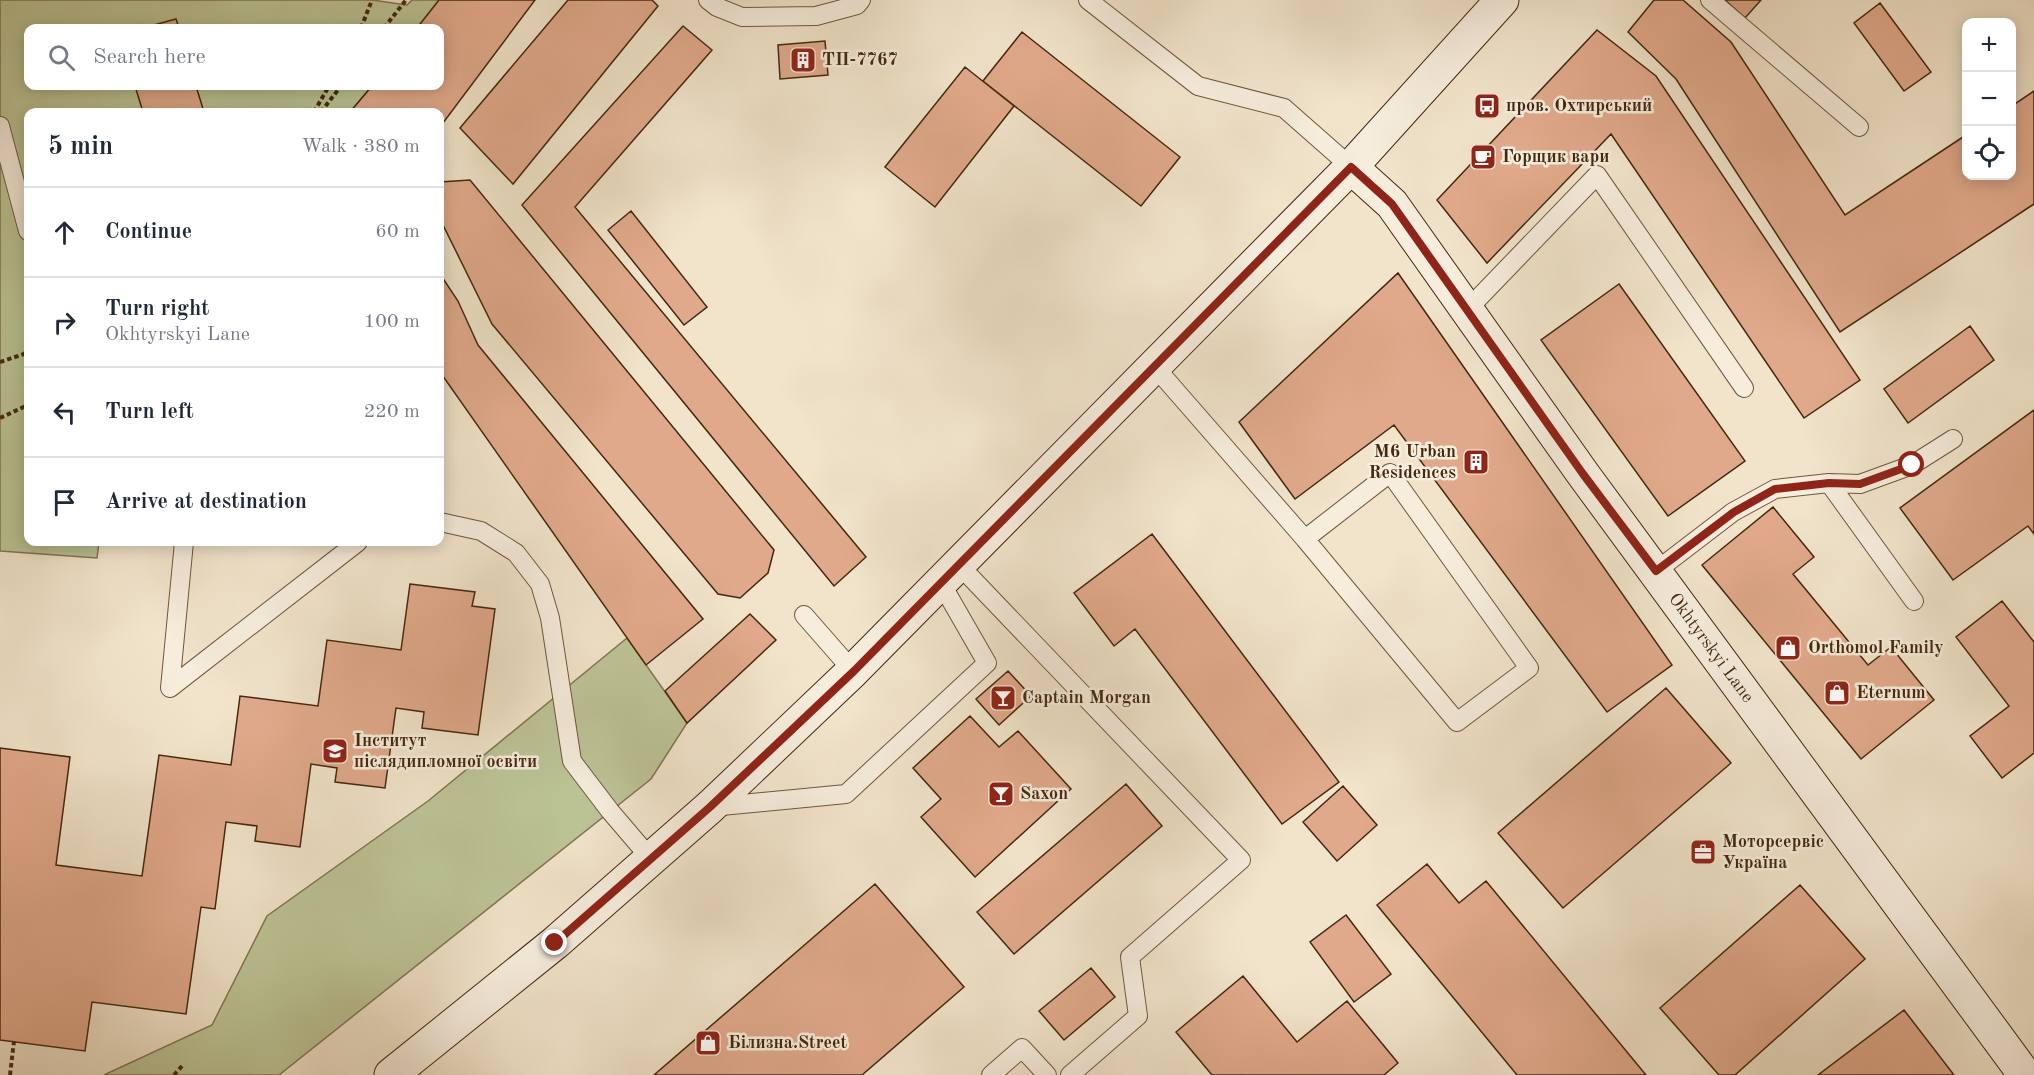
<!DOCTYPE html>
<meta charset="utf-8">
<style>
:root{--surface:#fff;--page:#f6f6f7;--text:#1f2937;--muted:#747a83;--line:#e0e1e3}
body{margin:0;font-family:"Old Standard TT",serif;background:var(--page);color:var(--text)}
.controls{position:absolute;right:18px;top:18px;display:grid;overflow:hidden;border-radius:12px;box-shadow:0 3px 15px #0003}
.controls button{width:54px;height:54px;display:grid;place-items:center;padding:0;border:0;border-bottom:2px solid var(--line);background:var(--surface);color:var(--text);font:30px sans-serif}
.stop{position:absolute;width:18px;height:18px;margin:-14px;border:4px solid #8f2418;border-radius:50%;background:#fff}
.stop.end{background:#8f2418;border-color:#fff;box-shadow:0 2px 6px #0008}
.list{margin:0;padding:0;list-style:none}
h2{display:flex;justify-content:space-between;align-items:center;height:78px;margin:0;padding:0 24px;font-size:26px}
h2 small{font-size:20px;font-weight:400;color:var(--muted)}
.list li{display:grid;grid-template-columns:39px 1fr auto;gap:18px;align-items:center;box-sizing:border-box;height:90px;padding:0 24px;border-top:2px solid var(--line)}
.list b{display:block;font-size:22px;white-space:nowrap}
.list p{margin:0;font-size:20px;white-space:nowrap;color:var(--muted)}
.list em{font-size:20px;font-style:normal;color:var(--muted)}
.icon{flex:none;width:33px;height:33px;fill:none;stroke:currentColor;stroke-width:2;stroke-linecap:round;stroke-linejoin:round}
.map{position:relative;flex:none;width:2034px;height:1075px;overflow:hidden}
.search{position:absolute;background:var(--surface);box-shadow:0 3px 15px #0003;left:24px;top:24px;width:420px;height:66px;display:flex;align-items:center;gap:15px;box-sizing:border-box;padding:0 21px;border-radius:12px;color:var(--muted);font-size:22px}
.panel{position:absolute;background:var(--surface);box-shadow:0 3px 15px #0003;left:24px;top:108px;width:420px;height:438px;border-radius:12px}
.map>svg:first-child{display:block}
</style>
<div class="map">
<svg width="2034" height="1075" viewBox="0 0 2034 1075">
<rect width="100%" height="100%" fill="#f1e4cb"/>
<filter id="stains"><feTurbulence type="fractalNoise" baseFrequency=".00333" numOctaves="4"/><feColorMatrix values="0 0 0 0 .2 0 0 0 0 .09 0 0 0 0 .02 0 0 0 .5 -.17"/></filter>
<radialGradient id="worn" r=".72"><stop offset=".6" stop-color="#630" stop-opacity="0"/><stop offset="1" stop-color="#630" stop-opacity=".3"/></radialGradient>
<!-- green -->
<path fill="#bcc496" stroke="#807652" stroke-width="1.5" d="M0,0H372L407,5L412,0H439L417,28H28V86H372L350,112H28V542H99L97,558L0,551Z
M627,638L687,723L651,779L279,1075H104L212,1025L267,916L428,801Z"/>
<!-- building -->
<path fill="#e0a98b" stroke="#45280d" stroke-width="1.5" d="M439,0H535L440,127V112H350L372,86H440V28H417Z
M568,0H652L658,6L513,184L460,128Z
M1654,0H1683L1731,42L1845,215L1966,135V176H2012V106L2034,91V204L1840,332L1676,79L1628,32Z
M1725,0H1761L1745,18Z
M1880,3L1931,72L1904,91L1854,23Z
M176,19L179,28H143Z
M683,26L712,50L575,207L866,557L834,586L522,205Z
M1597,30L1656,76L1860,380L1804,418L1611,134L1487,263L1437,200Z
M1022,32L1180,157L1141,206L983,81Z
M825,41L828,75L780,79L778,45Z
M965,67L1014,106L935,207L885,167Z
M135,86H196L204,112H143Z
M470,180L774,550L768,573L740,598L718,594L492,324L440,219V182Z
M631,211L707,307L684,325L608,230Z
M1398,273L1672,665L1607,712L1394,425L1295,499L1239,422Z
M440,274L458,301L478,345L703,619L646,665L440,372Z
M1619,284L1745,461L1668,516L1541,340Z
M1970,326L1994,360L1908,423L1884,389Z
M2034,410V534L2028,526L1953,580L1900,508Z
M1773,507L1814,557L1793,574L1868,665L1891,647L1934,700L1861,759L1702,565Z
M1152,534L1339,782L1282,824L1135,629L1114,646L1074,593Z
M410,584L475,592L472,606L495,609L478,735L422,728L424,712L396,708L385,788L335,782L337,768L311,764L300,847L255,841L257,826L226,822L215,909L201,907L186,1014L92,1002L85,1051L0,1040V748L70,757L56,865L142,876L159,755L231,765L240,696L318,706L327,640L401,650Z
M2002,601L2034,642V753L2002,778L1970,736L2009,706L1956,637Z
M750,614L776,640L687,723L665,691Z
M1008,671L1031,696L999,725L976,699Z
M1666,688L1731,763L1563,908L1498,833Z
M970,716L999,747L1018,731L1071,789L975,877L921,817L941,799L913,768Z
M1126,784L1162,826L1014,954L977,912Z
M1343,786L1377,825L1337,861L1303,822Z
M1427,864L1459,903L1486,881L1646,1075H1517L1377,905Z
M875,884L964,987L862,1075H654Z
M1800,885L1865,959L1735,1075H1719L1660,1008Z
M1346,915L1391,974L1354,1002L1310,942Z
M1091,968L1115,997L1064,1040L1039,1011Z
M1243,976L1297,1042L1347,1001L1398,1063L1384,1075H1212L1176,1032Z
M1904,1010L1954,1075H1818Z"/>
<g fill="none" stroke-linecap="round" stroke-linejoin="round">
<!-- lane casing -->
<g stroke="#70573c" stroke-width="20">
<path id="lane" d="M708,0L717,7L742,17L816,16L857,5L861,0
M1088,0L1198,86L1284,108L1351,167
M1710,0L1859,127
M0,126L28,231
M1467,310L1597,175L1744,388
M1155,367L1305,539L1457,722L1529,668L1390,473L1305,539
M1829,483L1914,601
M440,522L481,531L516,553L540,584L550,618L572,761L610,811L651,859
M184,542L170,688L358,542
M959,565L1241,860L1130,957L1138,1016L1070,1075
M1656,571L1733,512L1775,489L1829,483L1860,484L1912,465L1953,439
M804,615L853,671
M711,807L846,794L987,663L941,583
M991,1075L1022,1048L1047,1075"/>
</g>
<!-- secondary casing -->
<g stroke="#45280d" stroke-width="35">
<g id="secondary">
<path id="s1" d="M1351,167L1392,204L1583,474L2025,1075"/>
<path d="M391,1075L555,943L710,807L853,671L1351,167L1502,0"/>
</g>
</g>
<!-- path -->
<path stroke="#45280d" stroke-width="4" stroke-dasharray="4.5 3" stroke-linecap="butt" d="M361,28L372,0
M384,28L406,0
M314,112L329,86
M321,112L341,86
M0,362L24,354L28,348
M0,418L28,405
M10,1075L14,1041
M174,1075L182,1066"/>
<!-- lane -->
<use href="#lane" stroke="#f6eddd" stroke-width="18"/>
<!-- secondary -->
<use href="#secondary" stroke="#f6eddd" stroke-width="33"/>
</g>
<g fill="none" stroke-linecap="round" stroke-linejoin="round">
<!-- route -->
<path stroke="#8f2418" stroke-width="8" d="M555,943L710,807L854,671L1351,167L1392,204L1583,474L1656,571L1734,512L1775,489L1829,483L1860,484L1912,465"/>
</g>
<!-- icons -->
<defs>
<g id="building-square" transform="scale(1.35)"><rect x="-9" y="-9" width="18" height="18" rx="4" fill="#8f2418" stroke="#f6eddd"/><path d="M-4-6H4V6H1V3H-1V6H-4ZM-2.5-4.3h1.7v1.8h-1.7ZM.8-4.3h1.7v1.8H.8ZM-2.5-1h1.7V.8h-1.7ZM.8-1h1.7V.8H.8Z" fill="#fff"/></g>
<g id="bus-square" transform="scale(1.35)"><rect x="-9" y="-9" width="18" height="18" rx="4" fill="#8f2418" stroke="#f6eddd"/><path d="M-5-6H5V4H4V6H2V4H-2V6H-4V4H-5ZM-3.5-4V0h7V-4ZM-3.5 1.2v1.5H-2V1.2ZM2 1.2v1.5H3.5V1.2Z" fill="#fff"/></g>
<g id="cafe-square" transform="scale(1.35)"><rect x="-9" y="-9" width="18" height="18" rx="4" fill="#8f2418" stroke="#f6eddd"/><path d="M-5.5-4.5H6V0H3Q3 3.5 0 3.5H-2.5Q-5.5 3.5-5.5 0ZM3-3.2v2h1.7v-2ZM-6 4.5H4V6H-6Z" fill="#fff"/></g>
<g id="shop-square" transform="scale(1.35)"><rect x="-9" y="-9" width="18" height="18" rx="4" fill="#8f2418" stroke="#f6eddd"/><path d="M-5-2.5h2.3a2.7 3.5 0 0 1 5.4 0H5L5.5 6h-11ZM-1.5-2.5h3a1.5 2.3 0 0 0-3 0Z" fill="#fff"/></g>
<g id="bar-square" transform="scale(1.35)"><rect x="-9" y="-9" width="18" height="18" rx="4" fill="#8f2418" stroke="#f6eddd"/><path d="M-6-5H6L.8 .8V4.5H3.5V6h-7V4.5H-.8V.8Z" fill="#fff"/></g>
<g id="university-square" transform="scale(1.35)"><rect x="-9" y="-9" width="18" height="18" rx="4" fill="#8f2418" stroke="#f6eddd"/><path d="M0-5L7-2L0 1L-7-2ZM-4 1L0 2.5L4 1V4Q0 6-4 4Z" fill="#fff"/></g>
<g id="office-square" transform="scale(1.35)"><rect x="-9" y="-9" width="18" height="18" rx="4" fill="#8f2418" stroke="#f6eddd"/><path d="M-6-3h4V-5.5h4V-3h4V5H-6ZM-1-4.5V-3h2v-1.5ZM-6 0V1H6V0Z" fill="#fff"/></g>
</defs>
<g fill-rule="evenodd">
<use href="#building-square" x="803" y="60"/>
<use href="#bus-square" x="1487" y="106"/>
<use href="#cafe-square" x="1483" y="157"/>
<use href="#building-square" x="1476" y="462"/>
<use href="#shop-square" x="1788" y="648"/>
<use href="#shop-square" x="1837" y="693"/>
<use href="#bar-square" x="1003" y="698"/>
<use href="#university-square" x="335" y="751"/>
<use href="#bar-square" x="1001" y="794"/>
<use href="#office-square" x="1703" y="852"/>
<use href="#shop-square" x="708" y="1043"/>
</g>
<g text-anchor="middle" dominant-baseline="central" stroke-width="5" stroke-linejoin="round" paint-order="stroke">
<!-- poi labels -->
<g font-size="18" font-weight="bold" fill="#45280d" stroke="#f6eddd" text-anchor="start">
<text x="822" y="60">ТП-7767</text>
<text x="1506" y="106">пров. Охтирський</text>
<text x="1502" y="157">Горщик вари</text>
<text x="1456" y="452" text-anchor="end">M6 Urban<tspan x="1456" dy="21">Residences</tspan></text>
<text x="1808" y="648">Orthomol Family</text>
<text x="1856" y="693">Eternum</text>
<text x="1022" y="698">Captain Morgan</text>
<text x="354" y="741">Інститут<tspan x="354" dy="21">післядипломної освіти</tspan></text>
<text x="1020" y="794">Saxon</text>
<text x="1722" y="842">Моторсервіс<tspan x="1722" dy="21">Україна</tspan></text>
<text x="728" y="1043">Білизна.Street</text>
</g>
<!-- street labels -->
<g font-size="18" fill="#45280d" stroke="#f6eddd">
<text stroke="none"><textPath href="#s1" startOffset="602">Okhtyrskyi Lane</textPath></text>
</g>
</g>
<rect width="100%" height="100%" filter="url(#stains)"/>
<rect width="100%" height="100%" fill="url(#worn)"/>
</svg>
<div class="controls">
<button>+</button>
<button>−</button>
<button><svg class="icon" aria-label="locate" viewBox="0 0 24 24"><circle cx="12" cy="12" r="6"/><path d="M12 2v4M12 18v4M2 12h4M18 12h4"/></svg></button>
</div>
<div class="stop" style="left:1912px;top:465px"></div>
<div class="stop end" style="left:555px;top:943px"></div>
<div class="search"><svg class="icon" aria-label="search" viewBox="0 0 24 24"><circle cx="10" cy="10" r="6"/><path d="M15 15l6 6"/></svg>Search here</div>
<section class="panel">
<h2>5 min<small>Walk · 380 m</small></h2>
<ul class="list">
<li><svg class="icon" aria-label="ahead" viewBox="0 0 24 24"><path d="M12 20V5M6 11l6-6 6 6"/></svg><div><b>Continue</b></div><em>60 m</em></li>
<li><svg class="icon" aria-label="right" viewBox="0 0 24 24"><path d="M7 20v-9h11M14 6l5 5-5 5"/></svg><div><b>Turn right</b><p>Okhtyrskyi Lane</p></div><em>100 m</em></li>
<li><svg class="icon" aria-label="left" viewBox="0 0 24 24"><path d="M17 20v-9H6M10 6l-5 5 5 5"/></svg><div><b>Turn left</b></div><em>220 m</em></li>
<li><svg class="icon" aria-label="arrive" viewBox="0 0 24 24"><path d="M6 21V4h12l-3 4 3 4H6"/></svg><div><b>Arrive at destination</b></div></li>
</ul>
</section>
</div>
